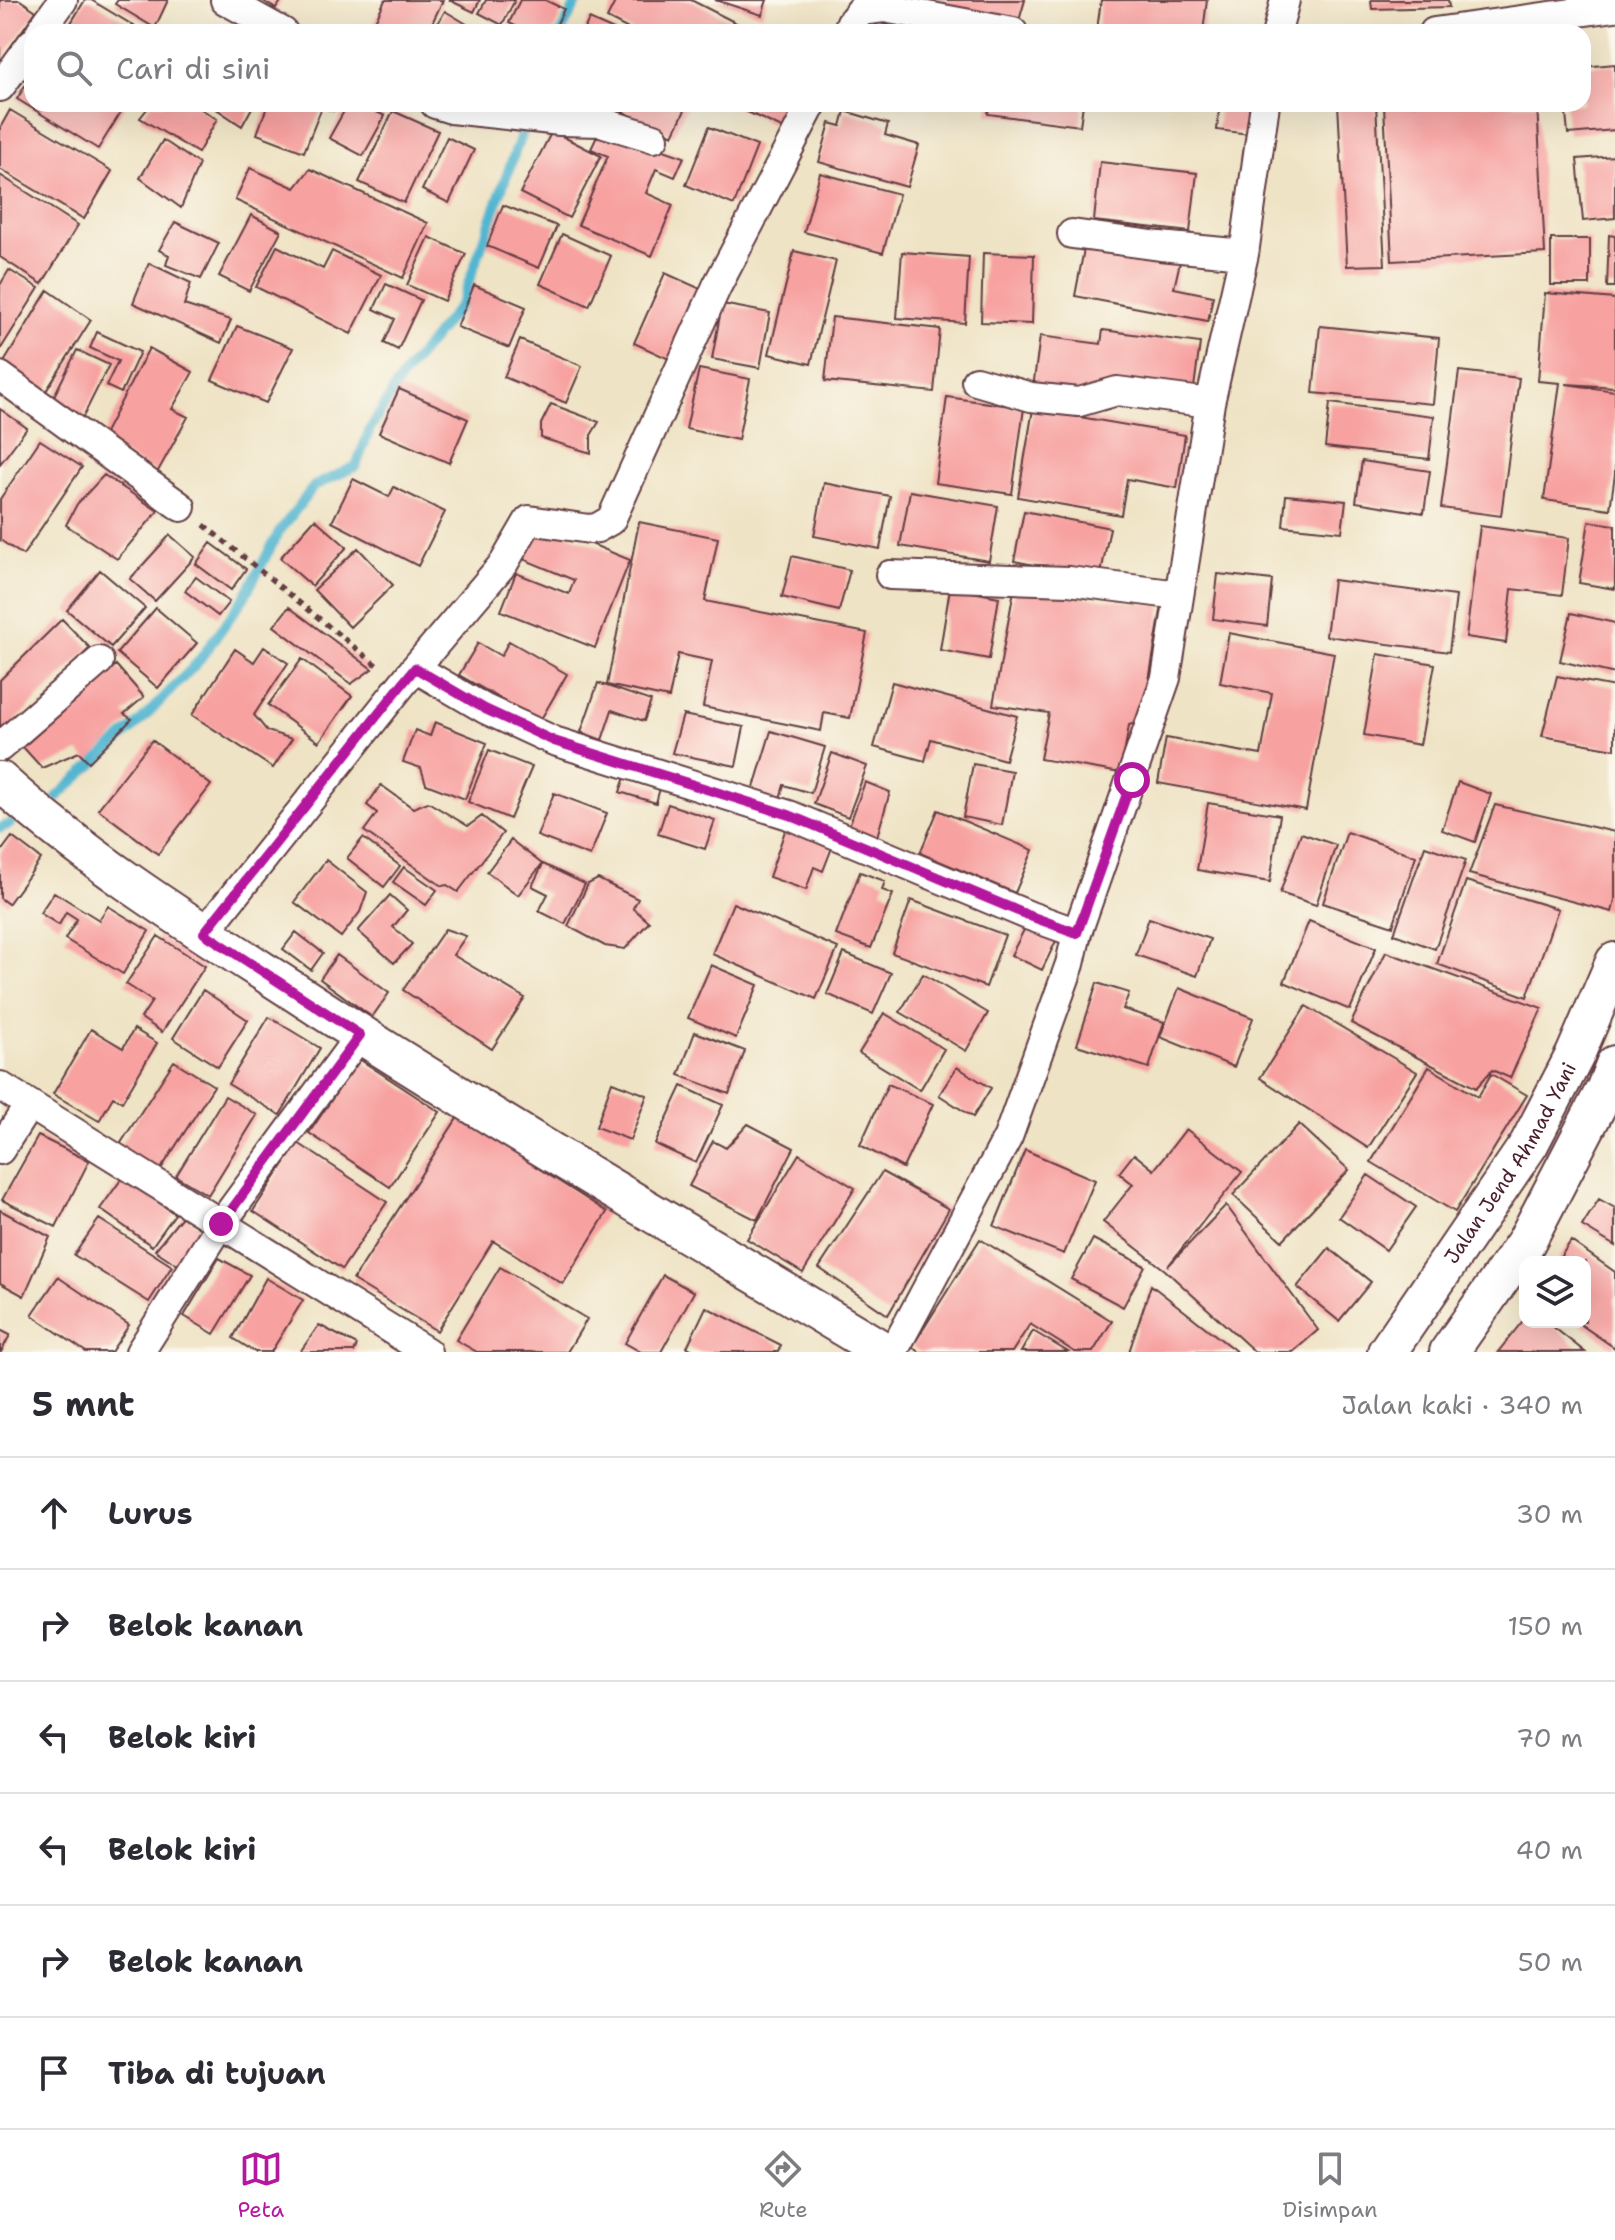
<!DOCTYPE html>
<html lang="id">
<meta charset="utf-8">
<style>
:root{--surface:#fff;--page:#f2f2f3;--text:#2b2b33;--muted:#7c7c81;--line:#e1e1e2;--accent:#b5179e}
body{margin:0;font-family:"Shantell Sans",sans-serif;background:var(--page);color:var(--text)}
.controls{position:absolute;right:24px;bottom:24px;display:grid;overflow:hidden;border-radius:16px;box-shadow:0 8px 32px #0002}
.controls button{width:72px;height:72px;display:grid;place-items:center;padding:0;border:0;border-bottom:2px solid var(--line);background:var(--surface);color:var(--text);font:40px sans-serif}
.stop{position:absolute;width:24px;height:24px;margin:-18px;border:6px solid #b5179e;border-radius:50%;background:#fff}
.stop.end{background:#b5179e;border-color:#fff;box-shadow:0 2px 8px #0008}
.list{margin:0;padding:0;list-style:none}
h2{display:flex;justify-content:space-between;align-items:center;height:104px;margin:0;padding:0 32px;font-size:34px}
h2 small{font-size:26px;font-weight:400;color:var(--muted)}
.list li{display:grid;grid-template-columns:52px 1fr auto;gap:24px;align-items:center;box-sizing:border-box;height:112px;padding:0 32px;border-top:2px solid var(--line)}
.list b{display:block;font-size:30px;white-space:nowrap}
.list em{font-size:26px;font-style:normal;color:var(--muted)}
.icon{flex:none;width:44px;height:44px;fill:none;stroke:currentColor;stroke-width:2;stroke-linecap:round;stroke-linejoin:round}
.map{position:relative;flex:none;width:1615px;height:1352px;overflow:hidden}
.search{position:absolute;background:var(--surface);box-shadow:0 8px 32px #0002;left:24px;right:24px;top:24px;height:88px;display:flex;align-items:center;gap:20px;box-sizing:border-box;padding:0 28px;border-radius:24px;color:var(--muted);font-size:30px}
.sheet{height:776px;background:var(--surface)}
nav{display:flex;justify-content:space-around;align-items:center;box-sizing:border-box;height:112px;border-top:2px solid var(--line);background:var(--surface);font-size:22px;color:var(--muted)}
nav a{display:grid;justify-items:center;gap:4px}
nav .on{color:var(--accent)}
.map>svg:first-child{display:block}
</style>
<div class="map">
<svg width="1615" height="1352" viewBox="0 0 1615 1352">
<rect width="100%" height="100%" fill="#fbf7ec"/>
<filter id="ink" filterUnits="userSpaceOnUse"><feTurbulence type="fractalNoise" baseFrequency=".0125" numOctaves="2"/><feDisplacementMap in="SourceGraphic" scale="16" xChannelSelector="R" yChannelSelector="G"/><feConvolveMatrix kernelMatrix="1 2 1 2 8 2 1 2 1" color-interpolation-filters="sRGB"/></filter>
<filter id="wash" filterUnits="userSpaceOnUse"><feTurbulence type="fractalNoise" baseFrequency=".006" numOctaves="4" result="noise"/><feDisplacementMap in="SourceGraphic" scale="32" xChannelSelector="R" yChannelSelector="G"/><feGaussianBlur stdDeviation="1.8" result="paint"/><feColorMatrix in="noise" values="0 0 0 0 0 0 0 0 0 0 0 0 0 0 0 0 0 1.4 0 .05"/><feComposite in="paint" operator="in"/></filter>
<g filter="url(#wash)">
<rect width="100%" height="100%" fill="#efe3c5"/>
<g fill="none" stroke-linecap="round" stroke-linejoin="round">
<!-- stream -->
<path stroke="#52b6d0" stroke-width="10" d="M561,32L578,0
M57,797L142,720L197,663L244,598L279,532L314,486L356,466L370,429L401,378L461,304L526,121
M0,828L10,824"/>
</g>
<g id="blocks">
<!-- building -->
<path fill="#f7a1a0" d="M0,0H20L36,11L0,62Z
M85,0H91L144,32H87L71,23Z
M118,0H168L155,28L115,4Z
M262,0H282L276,9Z
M385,0H443L428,32H370Z
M449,0H480L474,12Z
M486,0H515L502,25L479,13Z
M520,0H545L564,9L553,32H528L509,23Z
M616,0H691L754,32H634L607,18Z
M715,0H767L762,15Z
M927,0H1025L1018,24Z
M1101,0H1207L1203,32L1097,30Z
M1371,0H1448L1449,7L1372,9Z
M445,11L480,32H433Z
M589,19L618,32H583Z
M878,22L902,32H874Z
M63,23L78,32H58Z
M1615,64V130L1568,134L1565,104H1583V67Z
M32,74V104H126L98,149L17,99Z
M151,104H193L217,119L198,153L140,118Z
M209,104H254L242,126Z
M268,104H336L333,111L322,107L304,152L257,134Z
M348,104H360L385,116L363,156L329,138Z
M567,104H599L593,116Z
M606,104H688L673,135Z
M730,104H795L784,129Z
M989,104H1083L1080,126L988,114Z
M1220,104H1252L1249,134L1217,130Z
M1338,104H1376L1385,265L1347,266Z
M1420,104H1537L1545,253L1392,261L1384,106Z
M10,110L112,171L84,219L0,169V128Z
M393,111L438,131L404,203L359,182Z
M845,111L888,124L885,135L919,145L907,187L819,162L830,123L841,126Z
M709,127L757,146L734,205L686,185Z
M601,128L684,157L675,177L656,169L646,193L673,205L652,256L578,225L608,156L591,149Z
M552,131L601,156L569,218L520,193Z
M447,137L474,150L449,203L422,190Z
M163,140L199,164L181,208L140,178Z
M1615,156V218L1583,221L1577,159Z
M1100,162L1197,173L1190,232L1094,221Z
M250,168L295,188L310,169L428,223L403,278L235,200Z
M820,173L899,194L883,253L804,232Z
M0,175L78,225L42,284L0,257Z
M503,205L557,226L539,268L487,246Z
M251,215L281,231L249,291L219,276Z
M175,222L219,243L201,279L166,265L169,255L159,250Z
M562,234L611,256L589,306L540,284Z
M1609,235L1615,236V287H1607Z
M429,237L466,254L444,301L407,285Z
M1551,239H1590V285H1551Z
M1085,244L1180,262L1174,288L1213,296L1208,321L1075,296Z
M277,246L323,269L332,251L381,275L351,334L256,287Z
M794,251L836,261L811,364L769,354Z
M902,252L969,257L965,323L897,318Z
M983,253L1034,255L1032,324L981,322Z
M149,263L191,283L184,305L231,320L221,343L133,303Z
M9,270L39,288L0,350V285Z
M665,273L703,290L671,360L634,343Z
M386,284L421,300L398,350L384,343L395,319L374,309Z
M474,285L526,307L509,348L457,327Z
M48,290L91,320L41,399L0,369Z
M1545,293L1615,299V387L1566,384L1615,391V474L1610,509L1544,500L1560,383L1538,381Z
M722,304L770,313L760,368L712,359Z
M832,317L940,329L934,392L825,381Z
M237,326L293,348L266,403L212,380Z
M1320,326L1439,338L1433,404L1313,393Z
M1103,330L1200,343L1193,395L1100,397L1033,388L1040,336L1101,344Z
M97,332L140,352L121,393L106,386L118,361L90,348Z
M520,340L582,366L566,403L504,377Z
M149,348L193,372L172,409L188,417L157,473L100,442Z
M77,350L109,365L82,419L50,404Z
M699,369L750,379L738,440L686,429Z
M1459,371L1519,378L1501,516L1441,508Z
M399,389L468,419L449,463L379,433Z
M947,397L1024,408L1012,494L935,483Z
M1330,403L1434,416L1429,459L1325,447Z
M551,404L599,422L591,435V453L541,438V424Z
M0,409L27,428L0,464Z
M1033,409L1185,435L1177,488L1127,479L1121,515L1018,497Z
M40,440L82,467L23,555L0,540V499Z
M1362,461L1430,471L1424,513L1356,502Z
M104,475L158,511L117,559L66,525L77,504Z
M353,479L389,497L394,487L445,512L418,566L332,522Z
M824,483L890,496L880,549L814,536Z
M910,491L998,506L989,561L900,546Z
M1286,495L1346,501L1342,532L1283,526Z
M1024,511L1110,528L1100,578L1014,561Z
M315,519L347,547L312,586L280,558Z
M1589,521L1615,525V589L1579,583Z
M538,522L630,560L595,648L501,611L516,573L569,594L574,580L523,559Z
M639,522L718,538L705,601L867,633L850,718L824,713L821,731L703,707L712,661L678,654L669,698L607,685Z
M1480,526L1569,538L1562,595L1512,589L1506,643L1466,637Z
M170,535L195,557L155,601L130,579Z
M211,543L246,569L231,590L196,564Z
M358,548L393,585L350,627L314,590Z
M792,556L850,570L839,611L782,597Z
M100,570L145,608L111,647L67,610Z
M1218,574L1272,580L1267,626L1213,619Z
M196,577L229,602L218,616L185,591Z
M1333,580L1456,596L1449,652L1326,636Z
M950,588L999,597L989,659L940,650Z
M1014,590L1162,605L1142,721L1129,725L1121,773L1040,759L1049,713L993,705Z
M289,607L372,669L351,684L274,626Z
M156,608L197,643L158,688L117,653Z
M1571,613L1615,623V674L1560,661Z
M62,619L90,648L0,736V680Z
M1229,633L1334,653L1306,810L1158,783L1166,738L1261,755L1272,693L1220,683Z
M509,641L567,674L540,721L459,675L478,643L501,656Z
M264,647L288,663L254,715L267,731L292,739L273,768L192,715L235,649L254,662Z
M1378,654L1435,664L1420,745L1364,735Z
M302,659L352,696L319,742L268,705Z
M116,665L144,697L124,714L132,719L89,762L79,752L42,768L23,747Z
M1557,676L1615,687V749L1542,736Z
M892,682L1017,716L1005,760L931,739L925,761L874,747Z
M598,683L651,701L644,721L612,710L602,740L581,732Z
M683,715L744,727L736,766L672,753Z
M435,722L487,743L465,799L426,784L421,768L403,762L415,730L430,736Z
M771,731L825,747L811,793L784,785L779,802L752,794Z
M152,740L211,785L158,854L98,809Z
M489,750L532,767L510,819L468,802Z
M832,753L867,766L848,817L814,804Z
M973,764L1012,771L1002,825L963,817Z
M625,777L660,788L656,803L620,792Z
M865,782L890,792L876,840L848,829Z
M1458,782L1491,794L1475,842L1442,830Z
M381,785L413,808L428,802L468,826L482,816L503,833L458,892L447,885L442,886L364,831L377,813L367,805Z
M554,793L607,813L590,856L537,836Z
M1208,803L1280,815L1270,882L1197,870Z
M668,804L715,820L705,849L658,834Z
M1495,805L1615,832V900L1612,912L1469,874Z
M938,810L1033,850L1015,893L920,853Z
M786,828L833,845L823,871L814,867L806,890L769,877Z
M1347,832L1416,856L1393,926L1323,903Z
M1301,833L1336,845L1316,905L1280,893Z
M12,837L41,859L8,904L0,898V853Z
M363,838L400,866L384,887L347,858Z
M511,840L542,864L518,895L487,872Z
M1425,846L1466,860L1435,949L1394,934Z
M326,860L367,892L360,912L341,937L294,902Z
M543,864L585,884L565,924L539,911L548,894L532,886Z
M404,867L437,890L426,905L393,882Z
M860,872L885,881L882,890L893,894L871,948L836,935Z
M598,879L638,899L633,908L649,922L625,949L605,946L568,926L588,884Z
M1466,881L1558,909L1527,997L1437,964Z
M54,892L99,920L108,906L149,931L123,974L65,939L77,919L66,912L59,925L40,913Z
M390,895L407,910L393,927L412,944L394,963L358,931Z
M911,900L1005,935L986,987L892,953Z
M733,903L838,948L816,999L712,954Z
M1149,918L1210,939L1197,976L1136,955Z
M1309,921L1376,948L1350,1010L1284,982Z
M1027,924L1057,939L1042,970L1011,955Z
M445,929L466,936L453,955L525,998L492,1049L403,990Z
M296,932L323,953L311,970L283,949Z
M158,936L205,966L162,1032L141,1018L152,1001L126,984Z
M1386,952L1542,1008L1510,1078L1492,1070L1476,1088L1351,1023Z
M844,953L891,973L873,1014L827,994Z
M337,955L389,993L372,1017L320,979Z
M711,965L758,985L736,1038L688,1018Z
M923,974L988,1013L966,1051L900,1012Z
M1097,983L1129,993L1123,1009L1164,1022L1149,1068L1077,1045Z
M1179,988L1253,1018L1234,1067L1160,1037Z
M203,990L248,1020L218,1067L173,1038Z
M1306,1006L1417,1072L1368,1148L1260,1078Z
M884,1013L944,1049L920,1090L859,1053Z
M269,1017L320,1048L280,1115L228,1084Z
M91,1029L123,1048L134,1029L157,1043L122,1102L113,1097L99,1121L53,1094Z
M695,1032L745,1051L729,1094L679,1075Z
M359,1059L440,1112L390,1187L309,1133Z
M174,1061L214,1086L159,1172L119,1146Z
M957,1067L991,1088L973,1117L939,1095Z
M1429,1067L1478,1097L1491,1074L1527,1095L1455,1212L1371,1162Z
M612,1082L647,1095L630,1140L596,1127Z
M888,1084L933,1104L903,1168L860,1145Z
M682,1086L723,1105L696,1163L655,1144Z
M225,1096L257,1115L208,1195L176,1176Z
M458,1117L607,1212L563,1284L493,1241L437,1331L353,1280Z
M748,1124L794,1148L757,1220L689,1186L713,1141L726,1148Z
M1299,1124L1349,1170L1282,1241L1233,1195Z
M1186,1129L1242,1172L1168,1266L1226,1205L1318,1330L1293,1352H1255L1165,1270L1103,1222L1133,1184L1119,1173L1134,1154L1154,1170Z
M38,1136L89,1161L56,1227L2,1200Z
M298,1143L387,1202L342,1269L253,1211Z
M1025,1150L1095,1180L1064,1254L994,1226Z
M799,1154L855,1188L803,1273L747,1239Z
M882,1172L949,1209L888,1315L819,1268Z
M1368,1175L1416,1207L1386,1250L1339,1217Z
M123,1177L175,1214L152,1246L100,1209Z
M1599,1199L1615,1208V1246L1582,1226Z
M0,1210L50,1237L24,1296L0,1283Z
M184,1214L207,1233L179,1266L155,1250Z
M99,1219L172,1266L149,1302L74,1255Z
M980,1239L1112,1321L1093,1352H1075L1030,1324L1012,1352H920L912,1347Z
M1093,1239L1145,1266L1123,1307L1071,1279Z
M1571,1241L1615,1272V1348L1577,1322H1585V1262H1557Z
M1329,1248L1371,1282L1339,1321L1297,1287Z
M219,1258L250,1275L214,1334L184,1316Z
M500,1267L587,1319L567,1352H477L456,1340Z
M663,1275L694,1292L661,1352H641L625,1343Z
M58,1277L129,1325L111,1352H86L32,1315Z
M266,1278L303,1300L271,1352H255L233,1338Z
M1151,1285L1237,1352H1129Z
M706,1307L781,1345L778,1352H697L687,1347Z
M1525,1318V1322H1547L1585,1352H1498Z
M319,1325L357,1345L354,1352H300Z
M0,1330L10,1335L1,1352H0Z
M1033,1331L1068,1352H1021Z"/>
</g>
</g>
<g filter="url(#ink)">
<use href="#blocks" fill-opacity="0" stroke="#633c42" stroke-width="2"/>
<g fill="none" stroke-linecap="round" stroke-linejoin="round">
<!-- street casing -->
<g stroke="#633c42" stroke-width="32">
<path id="street" d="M225,0L283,32
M40,32L63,0
M847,32L851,22L860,11L884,8L1013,32
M1277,32L1285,0
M1434,32L1615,7
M0,87L32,43
M435,104L451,109L560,121L601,122L654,138
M1072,234L1160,246L1244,254
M0,376L181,507
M976,381L1031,397L1079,402L1117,391L1210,403
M890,575L1069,581L1179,595
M415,668L504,563L529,520L589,529L597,528L611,520L717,286L812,104
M0,747L99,661
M204,933L415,668L485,709L554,741L789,815L1030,916L1077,933
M0,1086L427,1352
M0,1150L29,1105
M140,1352L221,1224L360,1035
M893,1352L1008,1137L1070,964L1077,933L1166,678L1210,403L1244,254L1265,104"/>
</g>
<!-- secondary casing -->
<g stroke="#633c42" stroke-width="42">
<g id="secondary">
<path d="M0,781C91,863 193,926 295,992C488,1118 688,1233 885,1352"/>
<path id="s1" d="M1387,1352L1529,1144L1575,1055L1615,962"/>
<path d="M1449,1352L1526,1242L1606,1088L1615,1065"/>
</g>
</g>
<!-- path -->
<path stroke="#633c42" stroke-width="5" stroke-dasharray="6 6" stroke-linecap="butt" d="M204,525L379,667"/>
<!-- street -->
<use href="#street" stroke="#fff" stroke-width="28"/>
<!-- secondary -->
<use href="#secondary" stroke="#fff" stroke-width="38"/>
</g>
</g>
<g fill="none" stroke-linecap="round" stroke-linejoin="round" filter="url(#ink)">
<!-- route -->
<path stroke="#b5179e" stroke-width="10" d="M221,1224L360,1035L204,933L415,668L485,709L554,741L789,815L1030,916L1077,933L1132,780"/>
</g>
<g text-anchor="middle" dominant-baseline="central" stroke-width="6" stroke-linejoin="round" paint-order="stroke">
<!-- street labels -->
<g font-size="20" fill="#4a1f2b" stroke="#fbf7ec">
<text stroke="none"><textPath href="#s1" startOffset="226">Jalan Jend Ahmad Yani</textPath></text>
</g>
</g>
</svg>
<div class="controls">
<button><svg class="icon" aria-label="layers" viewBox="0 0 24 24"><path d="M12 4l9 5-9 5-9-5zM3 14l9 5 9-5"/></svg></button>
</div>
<div class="stop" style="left:1132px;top:780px"></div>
<div class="stop end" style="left:221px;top:1224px"></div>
<div class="search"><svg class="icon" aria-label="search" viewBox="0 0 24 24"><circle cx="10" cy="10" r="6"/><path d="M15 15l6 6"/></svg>Cari di sini</div>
</div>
<section class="sheet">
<h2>5 mnt<small>Jalan kaki · 340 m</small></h2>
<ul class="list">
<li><svg class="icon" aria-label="ahead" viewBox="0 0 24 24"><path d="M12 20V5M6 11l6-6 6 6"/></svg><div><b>Lurus</b></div><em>30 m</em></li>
<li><svg class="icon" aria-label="right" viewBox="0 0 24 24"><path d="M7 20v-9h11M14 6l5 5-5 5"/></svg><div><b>Belok kanan</b></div><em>150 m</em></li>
<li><svg class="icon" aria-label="left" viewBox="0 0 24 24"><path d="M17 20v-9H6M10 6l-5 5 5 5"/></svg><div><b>Belok kiri</b></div><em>70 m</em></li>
<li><svg class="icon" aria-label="left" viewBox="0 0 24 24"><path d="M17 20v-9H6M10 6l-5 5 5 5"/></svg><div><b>Belok kiri</b></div><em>40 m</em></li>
<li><svg class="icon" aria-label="right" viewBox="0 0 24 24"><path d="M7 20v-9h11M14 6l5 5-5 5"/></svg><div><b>Belok kanan</b></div><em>50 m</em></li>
<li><svg class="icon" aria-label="arrive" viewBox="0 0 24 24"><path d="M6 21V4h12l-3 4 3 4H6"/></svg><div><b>Tiba di tujuan</b></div></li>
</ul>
</section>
<nav>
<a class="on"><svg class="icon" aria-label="map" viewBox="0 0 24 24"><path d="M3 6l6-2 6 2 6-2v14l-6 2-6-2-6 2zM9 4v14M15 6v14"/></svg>Peta</a>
<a><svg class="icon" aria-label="directions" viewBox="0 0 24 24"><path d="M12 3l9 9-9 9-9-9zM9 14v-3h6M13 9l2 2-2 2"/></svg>Rute</a>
<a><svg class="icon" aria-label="saved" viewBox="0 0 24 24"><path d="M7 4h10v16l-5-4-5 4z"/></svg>Disimpan</a>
</nav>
